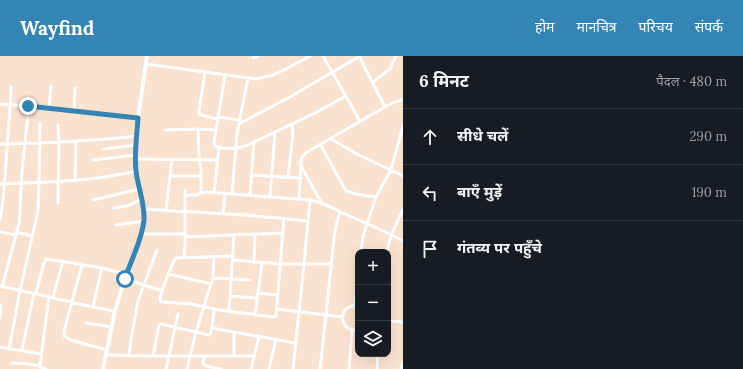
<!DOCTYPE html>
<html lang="hi">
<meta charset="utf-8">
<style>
:root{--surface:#171b24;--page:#242831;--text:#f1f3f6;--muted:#9ea1a6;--line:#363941;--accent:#3584b6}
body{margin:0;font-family:Lora,"Noto Sans Devanagari",serif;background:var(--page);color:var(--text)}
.controls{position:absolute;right:12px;bottom:12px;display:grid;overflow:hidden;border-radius:8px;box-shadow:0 4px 16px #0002}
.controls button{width:36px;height:36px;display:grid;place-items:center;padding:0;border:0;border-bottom:1px solid var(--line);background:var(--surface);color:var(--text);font:20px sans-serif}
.stop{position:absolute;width:12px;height:12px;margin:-9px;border:3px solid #3584b6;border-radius:50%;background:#fff}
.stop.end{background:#3584b6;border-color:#fff;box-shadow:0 1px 4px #0008}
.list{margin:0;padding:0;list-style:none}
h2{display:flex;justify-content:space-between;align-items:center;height:52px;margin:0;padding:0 16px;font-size:17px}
h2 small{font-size:13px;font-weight:400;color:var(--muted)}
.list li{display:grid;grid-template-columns:26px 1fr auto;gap:12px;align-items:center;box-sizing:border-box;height:56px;padding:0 16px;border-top:1px solid var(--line)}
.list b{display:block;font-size:15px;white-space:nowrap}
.list em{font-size:13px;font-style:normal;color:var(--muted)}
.icon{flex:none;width:22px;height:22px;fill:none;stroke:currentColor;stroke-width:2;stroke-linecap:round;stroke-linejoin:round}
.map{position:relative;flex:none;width:403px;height:313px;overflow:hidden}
header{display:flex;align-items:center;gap:24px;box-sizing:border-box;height:56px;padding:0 20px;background:var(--accent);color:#fff}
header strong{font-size:19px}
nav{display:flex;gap:22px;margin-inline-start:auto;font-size:14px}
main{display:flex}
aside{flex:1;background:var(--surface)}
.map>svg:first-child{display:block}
</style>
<header>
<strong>Wayfind</strong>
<nav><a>होम</a><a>मानचित्र</a><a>परिचय</a><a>संपर्क</a></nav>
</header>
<main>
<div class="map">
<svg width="403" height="313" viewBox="0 0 403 313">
<rect width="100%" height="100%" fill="#f9e2d0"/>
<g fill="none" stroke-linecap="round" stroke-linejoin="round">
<!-- street -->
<path stroke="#fff" stroke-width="3" d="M323,0L360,65
M359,0L385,51
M253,2L258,0
M146,8L256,23L273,19L286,13L310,0
M205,16L199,55V58L201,59L218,63
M225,19L214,86L215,90C224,93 236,93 246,90L315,57L346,40
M373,26L390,13L396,0
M0,48L29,50L138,62
M49,52L51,30
M74,55L75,32
M218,61L239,64
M239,68L288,42L360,0
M58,69L59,86L58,147
M198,73L199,101L201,113V137
M165,74L198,73L216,74
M331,83L357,98L403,120
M0,88C14,88 27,87 40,87C73,85 105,84 137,80
M320,88L346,135L356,138L376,141
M104,93L136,89
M136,103L217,104
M93,104L136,99
M252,119L301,122
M170,120H201
M288,120L293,79L292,68
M75,125L76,86
M0,128C46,126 91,126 136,115
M214,137L219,91
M232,138L237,78L248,22
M185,139H196L201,137L207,136L310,144C323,146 329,151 341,156C362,166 383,174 403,185
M250,140L254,85
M270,141L275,76
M299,142L301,110
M93,144L140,133
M321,146L301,110C300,103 302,101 307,96L385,51L395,46L403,44
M114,152L127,150L142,143
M144,153C198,157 253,158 307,165
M166,155L172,103
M223,158L225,138
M0,163C5,140 5,116 7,92C8,71 11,51 11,31
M116,169L144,165
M0,176L15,179
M16,176L32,180
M141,178H185
M185,181L283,177
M361,196L363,180L376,141L391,114L403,70
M387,196C389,181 396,168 403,154
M233,200L176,202L174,205C171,211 160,238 160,243C160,244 161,245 161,246H164L191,248L219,254L273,261L276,260L284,162
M184,202L185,189V134
M233,204L281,208H331
M254,207L255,178
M82,209L64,275V280L71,284L107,294
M169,218L211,228
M213,220L214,201
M125,223L163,235
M0,230L93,251L115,255
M2,231L19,168L20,155L22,114L29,50
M36,237L44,207L46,203L102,212L126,218
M257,237L278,239
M230,240L257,242
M53,241L63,205
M0,249L1,252L0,262
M355,249L358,223
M358,250C338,246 337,277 358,274
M93,251L102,212
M277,253L342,261
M229,256L234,179
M255,259L262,207
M388,265L403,266
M86,267L112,271
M212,272L295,287
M0,291L41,298
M9,293L20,235L38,155L39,127L40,67
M22,294L34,237
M106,299L153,300H254
M234,299V276
M129,300L131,283L138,245L157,194
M153,300L159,269L161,268L209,279L210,278L212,272L214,253
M204,300C204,301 203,307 203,308C205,311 217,312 221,313
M12,307C23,307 36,308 46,313
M40,310L49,240
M166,313L178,258
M187,313L195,280L207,240L213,223L217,222L250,224
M251,313L259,281
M269,313L276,283
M293,313L304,208L310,144
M320,313L326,259L334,182L336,170L340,156
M349,313L352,274
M377,313L378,298
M401,313L403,307"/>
<!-- secondary -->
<path stroke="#fff" stroke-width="4" d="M103,313L115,255L126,218L140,182L144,165V153L136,115V99L138,62L147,0"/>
</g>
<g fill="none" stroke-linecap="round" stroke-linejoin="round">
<!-- route -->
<path stroke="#3584b6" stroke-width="5" d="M28,50L138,62C137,79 134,98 136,115C138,132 145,147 144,164C142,185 131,203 125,223"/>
</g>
</svg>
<div class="controls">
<button>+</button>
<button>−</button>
<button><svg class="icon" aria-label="layers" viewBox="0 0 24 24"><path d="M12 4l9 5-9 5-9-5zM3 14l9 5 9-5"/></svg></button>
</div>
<div class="stop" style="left:125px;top:223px"></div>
<div class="stop end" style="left:28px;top:50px"></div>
</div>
<aside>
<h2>6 मिनट<small>पैदल · 480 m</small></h2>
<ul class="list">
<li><svg class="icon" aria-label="ahead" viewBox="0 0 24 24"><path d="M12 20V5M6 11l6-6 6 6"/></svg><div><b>सीधे चलें</b></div><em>290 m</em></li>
<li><svg class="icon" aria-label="left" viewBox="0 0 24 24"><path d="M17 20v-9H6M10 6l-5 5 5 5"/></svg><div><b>बाएँ मुड़ें</b></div><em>190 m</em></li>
<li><svg class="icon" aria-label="arrive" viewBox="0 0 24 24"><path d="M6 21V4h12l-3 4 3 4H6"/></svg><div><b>गंतव्य पर पहुँचे</b></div></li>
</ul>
</aside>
</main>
